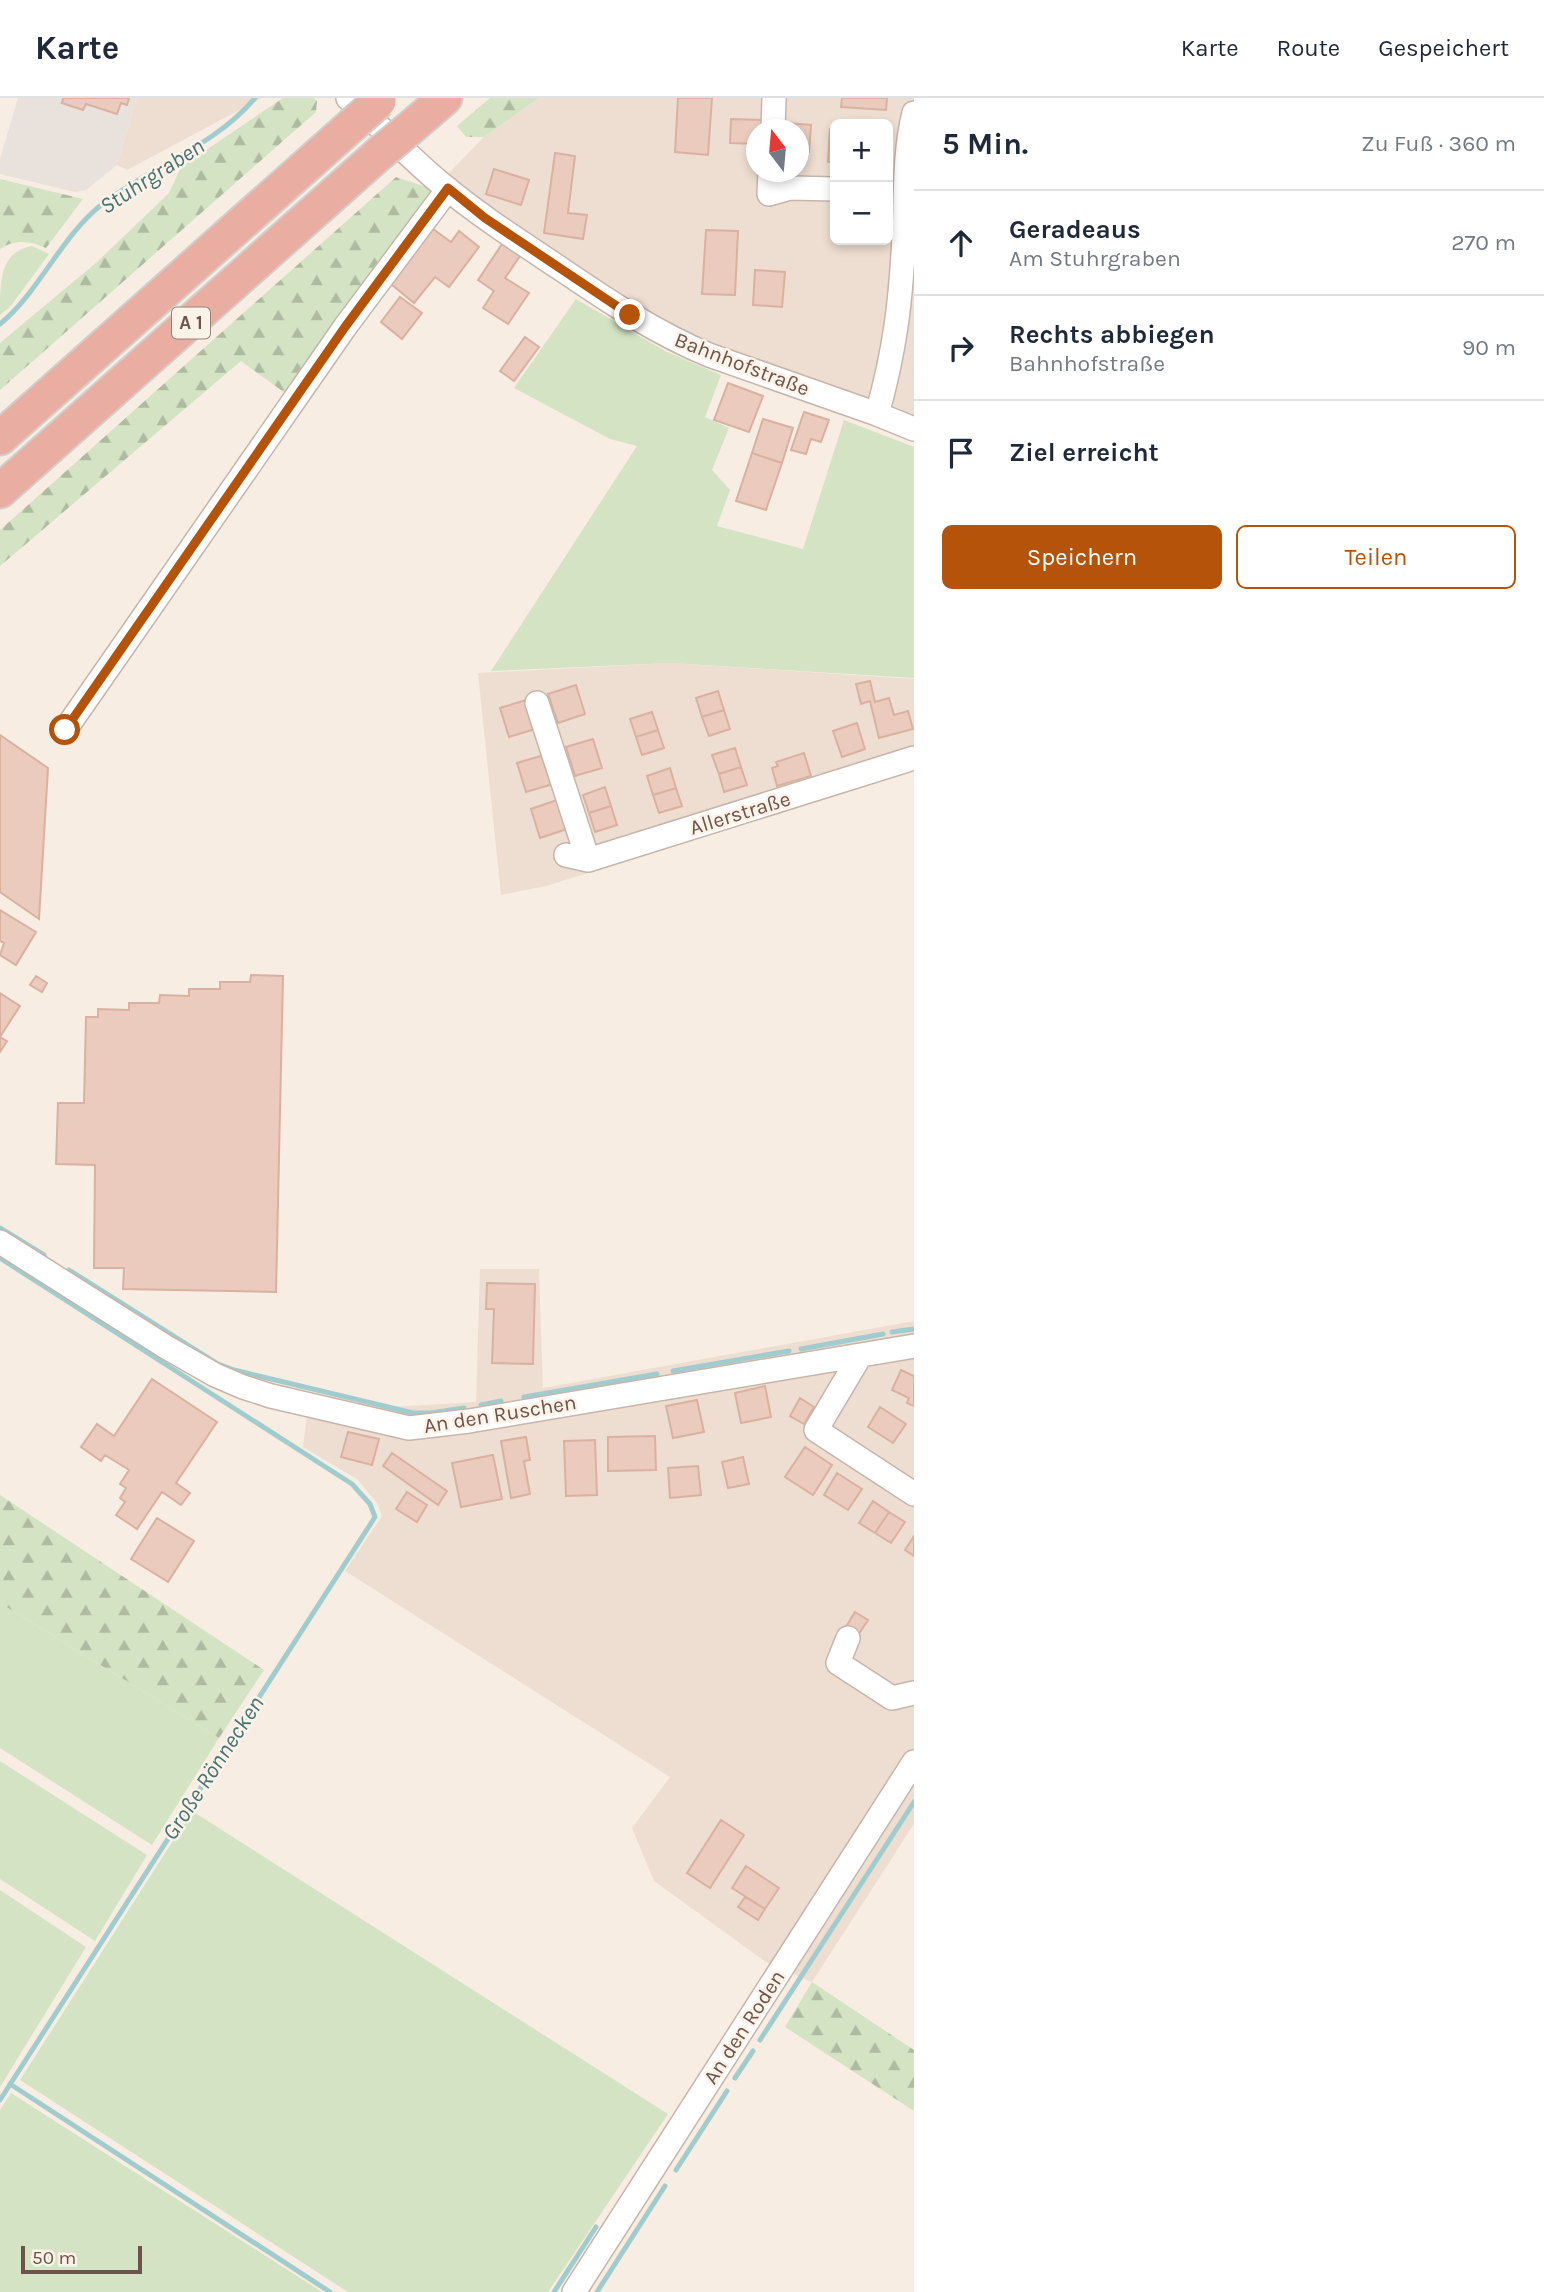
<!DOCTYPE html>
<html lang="de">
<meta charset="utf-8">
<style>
:root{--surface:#fff;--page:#f6f6f7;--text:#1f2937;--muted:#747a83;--line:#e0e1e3;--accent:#b45309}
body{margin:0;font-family:Karla,sans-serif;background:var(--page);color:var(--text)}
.controls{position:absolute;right:21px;top:21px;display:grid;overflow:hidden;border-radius:10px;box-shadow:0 4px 10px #0003}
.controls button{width:63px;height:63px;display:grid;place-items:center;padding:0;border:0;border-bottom:2px solid var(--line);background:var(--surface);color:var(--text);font:35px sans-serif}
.compass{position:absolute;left:746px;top:21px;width:63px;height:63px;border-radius:50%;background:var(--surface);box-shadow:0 4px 10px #0003;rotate:344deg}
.scale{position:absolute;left:21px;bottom:18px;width:121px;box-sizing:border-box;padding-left:7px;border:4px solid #6c544c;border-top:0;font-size:19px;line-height:24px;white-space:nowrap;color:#6c544c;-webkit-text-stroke:5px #fcf2e7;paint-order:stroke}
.stop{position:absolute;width:21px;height:21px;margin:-16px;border:5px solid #b45309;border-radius:50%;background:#fff}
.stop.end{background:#b45309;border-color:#fff;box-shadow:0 2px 7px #0008}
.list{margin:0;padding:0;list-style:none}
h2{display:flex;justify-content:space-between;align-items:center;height:91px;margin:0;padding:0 28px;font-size:30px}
h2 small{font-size:23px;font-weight:400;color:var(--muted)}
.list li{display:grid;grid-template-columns:46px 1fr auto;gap:21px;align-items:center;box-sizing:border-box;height:105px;padding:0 28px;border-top:2px solid var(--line)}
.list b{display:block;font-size:26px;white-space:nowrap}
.list p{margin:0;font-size:23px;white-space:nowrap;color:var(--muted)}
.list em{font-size:23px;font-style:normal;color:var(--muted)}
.actions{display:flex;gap:14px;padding:21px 28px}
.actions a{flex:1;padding:16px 0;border:2px solid var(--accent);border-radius:10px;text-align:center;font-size:24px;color:var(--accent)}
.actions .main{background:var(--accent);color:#fff}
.icon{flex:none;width:38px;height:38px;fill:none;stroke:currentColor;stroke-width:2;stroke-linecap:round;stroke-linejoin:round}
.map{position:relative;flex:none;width:914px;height:2194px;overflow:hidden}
header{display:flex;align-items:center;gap:42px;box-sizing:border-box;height:98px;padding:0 35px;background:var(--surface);border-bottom:2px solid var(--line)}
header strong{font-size:33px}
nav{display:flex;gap:38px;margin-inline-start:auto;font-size:24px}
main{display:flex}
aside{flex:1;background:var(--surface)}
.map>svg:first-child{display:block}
</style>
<header>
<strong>Karte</strong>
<nav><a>Karte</a><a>Route</a><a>Gespeichert</a></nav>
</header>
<main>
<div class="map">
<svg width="914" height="2194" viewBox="0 0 914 2194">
<defs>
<pattern id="forest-firs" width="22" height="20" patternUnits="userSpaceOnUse" patternTransform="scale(1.75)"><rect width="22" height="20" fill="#d3e3c3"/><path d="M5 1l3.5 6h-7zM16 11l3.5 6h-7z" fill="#afbba1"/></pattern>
</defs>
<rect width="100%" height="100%" fill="#f8ede2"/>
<!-- residential -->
<path fill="#eeded1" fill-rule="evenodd" d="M137,0H262L127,72L117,67Z
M539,0H914V326L684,240L637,214L446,78L484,39ZM835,26H888V142H835ZM757,32H799V74H757Z
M670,565L914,581V669L777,716L546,788L501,797L478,575Z
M480,1171H539L543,1290L914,1223V1726L812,1884L767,1865L654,1783L632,1730L670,1679L345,1473L382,1418L377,1405L357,1381L303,1349L309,1300L373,1310L476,1304Z"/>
<!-- industrial -->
<path fill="#e8e1dc" d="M18,0H137L117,67L86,92L75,94L0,76V61Z"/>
<!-- grass -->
<path fill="#d3e3c3" d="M32,148L49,156L10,209L0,217C0,182 0,154 32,148Z
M576,201L665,253L721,277L705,319L729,330L712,372L730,392L717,428L803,451L844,322L914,349V580L670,565L491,573L637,348L610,341L514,290Z
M0,1505L219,1640L152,1747L0,1650Z
M0,1663L147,1757L95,1843L0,1781Z
M192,1713L668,2016L548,2194H348L20,1982Z
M0,1792L86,1849L0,1989Z
M11,1995L322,2194H0V2012Z"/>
<!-- forest -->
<path fill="url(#forest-firs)" d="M283,0H314L317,3L316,14L0,292V245L97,164L169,95L181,69Z
M490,0H539L484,39H466L457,28Z
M396,79L435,92L289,298L241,263L0,468V432Z
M0,81L83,101L46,150C29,143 16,141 0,151Z
M0,1397L264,1572L219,1640L0,1505Z
M812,1884L914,1952V2013L785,1929Z"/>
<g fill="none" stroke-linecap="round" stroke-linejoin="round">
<!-- stream -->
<path stroke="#a1ccce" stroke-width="5" d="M0,226C40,193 60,140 101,107C151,68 214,49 255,0
M0,1130L44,1157
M0,1160L352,1386L370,1406L375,1419L0,2002
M69,1172L218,1266L234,1272L413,1315H430L464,1310
M892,1234L914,1231
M801,1251L883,1236
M673,1273L789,1253
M524,1299L657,1276
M481,1307L501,1303
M760,1942L914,1704
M735,1980L753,1953
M10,1986L330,2194
M676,2072L727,1993
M554,2194L596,2129
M597,2194L665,2088"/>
</g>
<!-- building -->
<path fill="#eacbbd" stroke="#dab1a0" stroke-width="2" d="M63,0H129L127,7L121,5L117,16L86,6L83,12L62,5Z
M678,0H712L708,57L675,54Z
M842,0H887L886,12L841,9Z
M731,21L762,22V32H757V46L730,45Z
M787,25L811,27L809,54H799V32H786Z
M830,31H835V64H828Z
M555,55L575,58L568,115L587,117L583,141L544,135Z
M494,71L529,82L521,107L486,96Z
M433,131L451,144L459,133L479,149L449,189L435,179L414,205L391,186Z
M706,132L738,133L735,197L702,196Z
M502,146L520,158L505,180L529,195L508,226L483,210L494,193L478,182Z
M755,172L785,174L782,209L753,207Z
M400,199L422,215L402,241L381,224Z
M525,239L539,249L514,283L500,273Z
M728,285L763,298L749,334L714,322Z
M804,314L829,322L821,344L811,341L806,356L791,352Z
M763,321L793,330L782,365L752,355Z
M752,355L782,365L766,412L736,403Z
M870,583L875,604L889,600L894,617L908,613L913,631L879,640L870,603L861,606L856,586Z
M576,587L585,616L558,625L548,596Z
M718,593L724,612L702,619L696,600Z
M526,602L535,631L509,639L500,610Z
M724,612L730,631L709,638L702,619Z
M652,614L658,632L636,639L630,621Z
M857,625L865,651L842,659L833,633Z
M658,632L664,650L642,657L636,639Z
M0,637L48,670L39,821L0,794Z
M593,641L602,670L575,678L566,649Z
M735,650L741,669L719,676L712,657Z
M804,655L811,678L777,688L772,670L778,668L776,664Z
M544,657L553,686L526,694L517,665Z
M741,669L747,687L724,694L719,676Z
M670,670L676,690L653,697L647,678Z
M605,689L611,708L589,715L583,697Z
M676,690L682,708L659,715L653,697Z
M557,702L567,731L540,740L531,711Z
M611,708L617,727L595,734L589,715Z
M0,812L36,834L16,867L0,857L4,845L0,843Z
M251,877L283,878L276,1194L123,1191L124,1170H94L95,1067L56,1066L58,1005H84L86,919H98V911L129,912V905H159L160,897L189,898V891H220V884H250Z
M36,878L47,885L42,894L30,887Z
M0,895L20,908L0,939L7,943L0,954Z
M487,1185L535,1186L533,1266L492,1265L494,1211H486Z
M901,1272L914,1278V1308L907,1305L909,1300L892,1292Z
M152,1281L217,1324L176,1385L190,1395L181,1407L162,1394L137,1431L116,1417L125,1404L120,1400L126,1390L120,1386L129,1372L105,1357L101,1363L81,1349L97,1326L114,1338Z
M765,1288L771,1319L741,1325L735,1295Z
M800,1300L814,1309L804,1326L790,1318Z
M697,1302L704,1334L673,1340L666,1308Z
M880,1309L906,1326L893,1345L868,1329Z
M348,1334L379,1341L372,1367L341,1359Z
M655,1338L656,1372L608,1373V1339Z
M526,1339L530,1362L524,1363L530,1396L511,1400L501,1343Z
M595,1342L597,1397L566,1398L564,1343Z
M805,1349L832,1367L813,1397L785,1379Z
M392,1355L447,1393L438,1407L383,1368Z
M493,1357L502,1401L461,1409L452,1365Z
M743,1359L749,1386L728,1390L722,1364Z
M698,1368L701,1397L670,1400L668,1370Z
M837,1375L862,1391L848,1412L824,1397Z
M407,1394L427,1407L417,1424L396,1411Z
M873,1403L889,1414L875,1435L859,1425Z
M889,1414L905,1424L891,1445L875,1435Z
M157,1420L194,1443L168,1484L131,1461Z
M914,1438V1458L905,1452Z
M855,1514L868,1522L856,1540L844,1532Z
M721,1722L744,1737L710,1790L687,1775Z
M746,1768L779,1790L765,1811L732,1790Z
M745,1799L765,1811L758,1822L738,1809Z"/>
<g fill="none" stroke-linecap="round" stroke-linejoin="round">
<!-- minor casing -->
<g stroke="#c7b5ab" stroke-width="26">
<path id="minor" d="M348,0C379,27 407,57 439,84C477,116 519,143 561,171C608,203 656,235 709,257L877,316L914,331
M773,32L774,0
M770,74L769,96L790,90L835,91
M877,316C895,253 901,202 904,137C906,97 904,54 914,15
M537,605L588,762
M65,632L345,229L448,91
M566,757L588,762L914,660
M0,1144L166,1249L215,1277L243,1289L271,1298L409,1330L469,1323L914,1248
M860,1258L816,1332L914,1396
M848,1540L838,1565L892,1600L914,1595
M574,2194L914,1664"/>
</g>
<!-- highway casing -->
<g stroke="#d3ccc9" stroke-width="37">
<path id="highway" d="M409,31L445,0
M0,340L352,27
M0,393L380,55"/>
</g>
<!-- minor -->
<use href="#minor" stroke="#fff" stroke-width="23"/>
<!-- highway -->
<use href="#highway" stroke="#eaada1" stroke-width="33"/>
<!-- highway-bridge casing -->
<g stroke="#d3ccc9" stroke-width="37" stroke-linecap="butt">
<path id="highway-bridge" d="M352,27L379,3
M380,55L409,31"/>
</g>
<!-- highway-bridge -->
<use href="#highway-bridge" stroke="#eaada1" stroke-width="33"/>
</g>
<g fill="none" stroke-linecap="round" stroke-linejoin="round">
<!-- route -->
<path stroke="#b45309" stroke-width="9" d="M65,632L345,229L448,90L485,120L630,217"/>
</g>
<g text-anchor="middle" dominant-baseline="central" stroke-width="5" stroke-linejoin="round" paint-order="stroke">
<!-- shield labels -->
<rect fill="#fcf2e7" stroke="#97837a" stroke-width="2" x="172" y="209.5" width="38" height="31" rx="5"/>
<g font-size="19" font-weight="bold" fill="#6c544c">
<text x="191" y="225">A 1</text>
</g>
<!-- street labels -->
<g font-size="21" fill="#6c544c" stroke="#fcf2e7">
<text transform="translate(742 266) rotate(21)">Bahnhofstraße</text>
<text transform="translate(740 715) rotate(-17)">Allerstraße</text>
<text transform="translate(500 1316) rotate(-9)">An den Ruschen</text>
<text transform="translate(744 1929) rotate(-57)">An den Roden</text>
</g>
<!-- water labels -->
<g font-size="23" font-style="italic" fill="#467376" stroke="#fcf2e7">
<text transform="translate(152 78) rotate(-33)">Stuhrgraben</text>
<text transform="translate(213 1670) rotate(-57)">Große Rönnecken</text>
</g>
</g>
</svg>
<div class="controls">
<button>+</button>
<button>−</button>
</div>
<svg class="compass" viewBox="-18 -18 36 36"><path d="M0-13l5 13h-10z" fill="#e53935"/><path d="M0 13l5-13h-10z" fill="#747a83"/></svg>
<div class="scale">50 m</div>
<div class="stop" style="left:65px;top:632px"></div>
<div class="stop end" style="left:630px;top:217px"></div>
</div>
<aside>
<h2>5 Min.<small>Zu Fuß · 360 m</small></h2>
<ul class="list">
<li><svg class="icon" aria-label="ahead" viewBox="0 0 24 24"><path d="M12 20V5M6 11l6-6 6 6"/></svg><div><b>Geradeaus</b><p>Am Stuhrgraben</p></div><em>270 m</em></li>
<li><svg class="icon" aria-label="right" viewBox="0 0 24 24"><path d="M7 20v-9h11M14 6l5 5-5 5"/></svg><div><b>Rechts abbiegen</b><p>Bahnhofstraße</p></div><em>90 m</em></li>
<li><svg class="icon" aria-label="arrive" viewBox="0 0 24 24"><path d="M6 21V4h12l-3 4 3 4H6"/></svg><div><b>Ziel erreicht</b></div></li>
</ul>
<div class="actions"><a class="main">Speichern</a><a>Teilen</a></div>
</aside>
</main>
